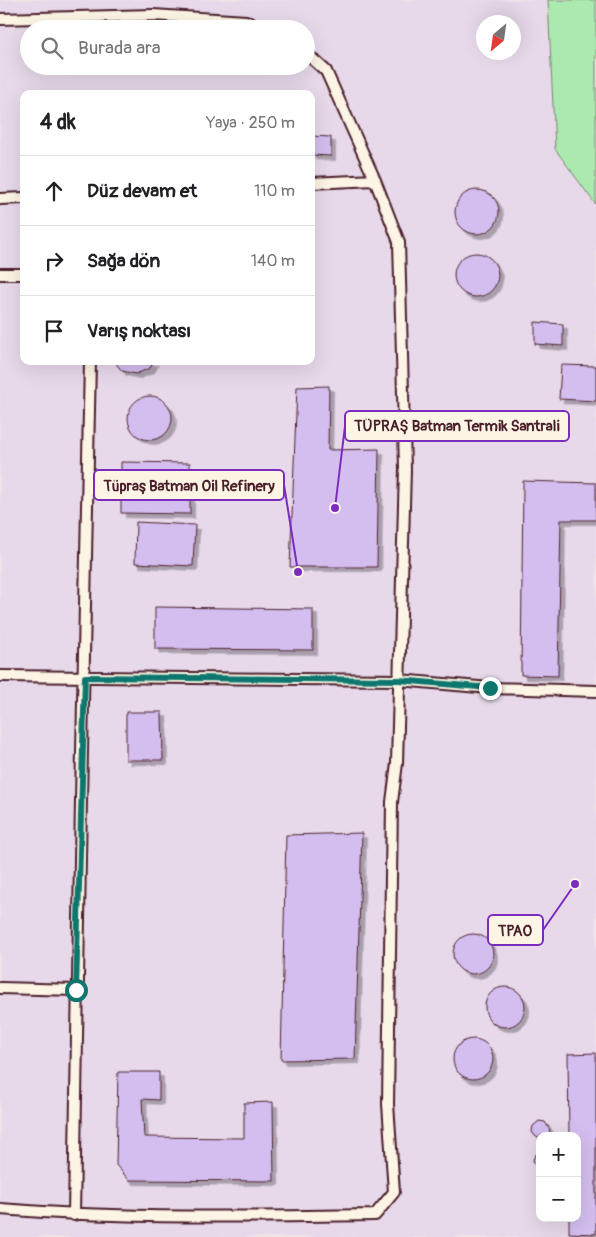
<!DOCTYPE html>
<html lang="tr">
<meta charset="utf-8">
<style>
:root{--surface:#fff;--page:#f2f2f2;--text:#202124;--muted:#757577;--line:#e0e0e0}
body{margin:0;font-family:Pangolin,sans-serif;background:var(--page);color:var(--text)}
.controls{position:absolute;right:15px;bottom:15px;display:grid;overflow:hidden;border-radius:10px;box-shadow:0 5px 20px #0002}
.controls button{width:45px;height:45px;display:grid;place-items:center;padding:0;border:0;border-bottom:1px solid var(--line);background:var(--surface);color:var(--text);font:25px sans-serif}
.compass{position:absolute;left:476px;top:15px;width:45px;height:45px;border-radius:50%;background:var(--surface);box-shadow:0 5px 20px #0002;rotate:209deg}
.stop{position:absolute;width:15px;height:15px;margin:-11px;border:4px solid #0f766e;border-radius:50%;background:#fff}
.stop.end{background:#0f766e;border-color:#fff;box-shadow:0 1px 5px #0008}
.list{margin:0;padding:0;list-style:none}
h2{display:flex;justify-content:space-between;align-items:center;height:65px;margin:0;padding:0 20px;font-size:21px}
h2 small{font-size:16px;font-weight:400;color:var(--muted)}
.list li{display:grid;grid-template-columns:32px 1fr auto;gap:15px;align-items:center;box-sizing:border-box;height:70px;padding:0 20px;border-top:1px solid var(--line)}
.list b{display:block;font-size:19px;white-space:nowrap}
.list em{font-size:16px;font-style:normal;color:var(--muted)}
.icon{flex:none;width:28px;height:28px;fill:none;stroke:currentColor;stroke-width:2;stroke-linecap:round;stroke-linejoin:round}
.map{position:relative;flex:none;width:596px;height:1237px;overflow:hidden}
.search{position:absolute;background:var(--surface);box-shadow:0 5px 20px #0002;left:20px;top:20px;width:295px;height:55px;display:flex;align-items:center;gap:12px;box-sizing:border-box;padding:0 18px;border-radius:28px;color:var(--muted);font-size:19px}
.panel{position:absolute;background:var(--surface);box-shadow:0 5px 20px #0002;left:20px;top:90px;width:295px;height:275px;border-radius:10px}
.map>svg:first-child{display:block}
</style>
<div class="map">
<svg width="596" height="1237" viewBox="0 0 596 1237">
<defs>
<filter id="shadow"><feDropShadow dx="4.5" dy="4.5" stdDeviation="0" flood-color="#0004"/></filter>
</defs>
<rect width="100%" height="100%" fill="#f0e4e8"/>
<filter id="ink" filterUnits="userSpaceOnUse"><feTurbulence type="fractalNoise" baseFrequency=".02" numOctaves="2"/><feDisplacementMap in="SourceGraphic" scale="10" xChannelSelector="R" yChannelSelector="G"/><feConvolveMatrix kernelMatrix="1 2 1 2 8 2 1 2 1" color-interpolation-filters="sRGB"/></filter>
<g filter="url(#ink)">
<!-- built -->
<path fill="#e7d9ea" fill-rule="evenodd" d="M0,0H596V1237H0ZM484,22H514V52H484ZM29,29H306V66H29ZM24,94H311V361H24ZM540,1136H577V1218H540Z"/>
<!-- green -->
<path fill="#ace9b0" stroke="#7b846e" d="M548,0H596V205L555,149Z"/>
<!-- building -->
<path fill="#d3beef" stroke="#4a1f2b" filter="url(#shadow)" d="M311,136L331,137V156L311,155Z
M455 212a22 22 0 1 1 44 0a22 22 0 1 1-44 0Z
M454 275a22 22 0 1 1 44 0a22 22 0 1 1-44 0Z
M535,322L563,324V346L535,344Z
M114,361H154L150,368L136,374L122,371Z
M561,365L596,366V401L559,399Z
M329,386L328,450L379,449L377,567H290L297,387Z
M128 418a22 22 0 1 1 44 0a22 22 0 1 1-44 0Z
M121,462L190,463V514L121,513Z
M523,481L596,483V520H561L558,676L521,675Z
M136,522L195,525L193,566L135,563Z
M155,607L313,609V650L155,649Z
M126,712H162L163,760H126Z
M362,833L355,1059L281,1060L286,835Z
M453 954a20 20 0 1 1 40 0a20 20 0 1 1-40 0Z
M485 1007a20 20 0 1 1 40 0a20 20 0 1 1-40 0Z
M453 1059a20 20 0 1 1 40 0a20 20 0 1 1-40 0Z
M596,1053V1234L569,1233V1218H577V1136H569L568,1054Z
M118,1072H159V1100L142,1099L144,1137L244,1138V1103L273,1102L274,1181L129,1180L116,1165Z
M539,1121L545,1122L550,1130L548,1135L540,1136V1139L535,1136L532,1132L533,1126Z
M540,1153V1169L536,1168L533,1160L535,1155Z"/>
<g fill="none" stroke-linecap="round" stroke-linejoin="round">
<!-- service casing -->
<g stroke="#4a1f2b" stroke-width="14">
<path id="service" d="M0,19L153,15L246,21L262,29
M311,183L375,180
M0,199L24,198
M0,274H24
M0,676L399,680L490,688L596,691
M0,988L76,990
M0,1209C125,1219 250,1217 375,1215L394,1192L388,1104L392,802L397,763L405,469L399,242L375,180L326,71L306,53
M74,1215C77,930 85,646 90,361"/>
</g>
<!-- service -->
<use href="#service" stroke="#fcf5e5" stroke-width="10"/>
</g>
</g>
<g fill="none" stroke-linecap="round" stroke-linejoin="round" filter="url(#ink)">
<!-- route -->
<path stroke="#0f766e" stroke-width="6" d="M76,990L85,677L399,680L490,688"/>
</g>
<!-- callouts -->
<path fill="none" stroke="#7b2cbf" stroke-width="2" d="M335 508L345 426M298 572L284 485M575 884L543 930"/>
<g fill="#7b2cbf" stroke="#fcf5e5" stroke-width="2">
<circle cx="335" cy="508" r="5"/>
<circle cx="298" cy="572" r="5"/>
<circle cx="575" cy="884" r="5"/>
</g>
<g fill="#fcf5e5" stroke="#7b2cbf" stroke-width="2">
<rect x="345" y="411" width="224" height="30" rx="5"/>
<rect x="94" y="470" width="190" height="30" rx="5"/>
<rect x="488" y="915" width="55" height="30" rx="5"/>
</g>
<g font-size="15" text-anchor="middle" font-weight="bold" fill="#4a1f2b">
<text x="457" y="431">TÜPRAŞ Batman Termik Santrali</text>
<text x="189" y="491">Tüpraş Batman Oil Refinery</text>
<text x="515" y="936">TPAO</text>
</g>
</svg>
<div class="controls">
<button>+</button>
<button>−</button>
</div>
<svg class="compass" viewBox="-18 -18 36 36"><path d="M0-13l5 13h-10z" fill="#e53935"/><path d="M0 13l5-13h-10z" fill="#757577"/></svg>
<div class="stop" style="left:76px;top:990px"></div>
<div class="stop end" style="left:490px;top:688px"></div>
<div class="search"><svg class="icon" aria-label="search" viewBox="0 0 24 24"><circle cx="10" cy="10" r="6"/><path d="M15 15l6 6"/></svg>Burada ara</div>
<section class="panel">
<h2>4 dk<small>Yaya · 250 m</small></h2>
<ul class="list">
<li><svg class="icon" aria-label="ahead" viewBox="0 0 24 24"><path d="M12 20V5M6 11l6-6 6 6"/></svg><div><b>Düz devam et</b></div><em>110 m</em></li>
<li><svg class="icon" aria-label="right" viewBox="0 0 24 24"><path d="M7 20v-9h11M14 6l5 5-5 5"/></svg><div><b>Sağa dön</b></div><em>140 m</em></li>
<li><svg class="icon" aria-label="arrive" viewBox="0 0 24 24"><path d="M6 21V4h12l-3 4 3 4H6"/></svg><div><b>Varış noktası</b></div></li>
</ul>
</section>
</div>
